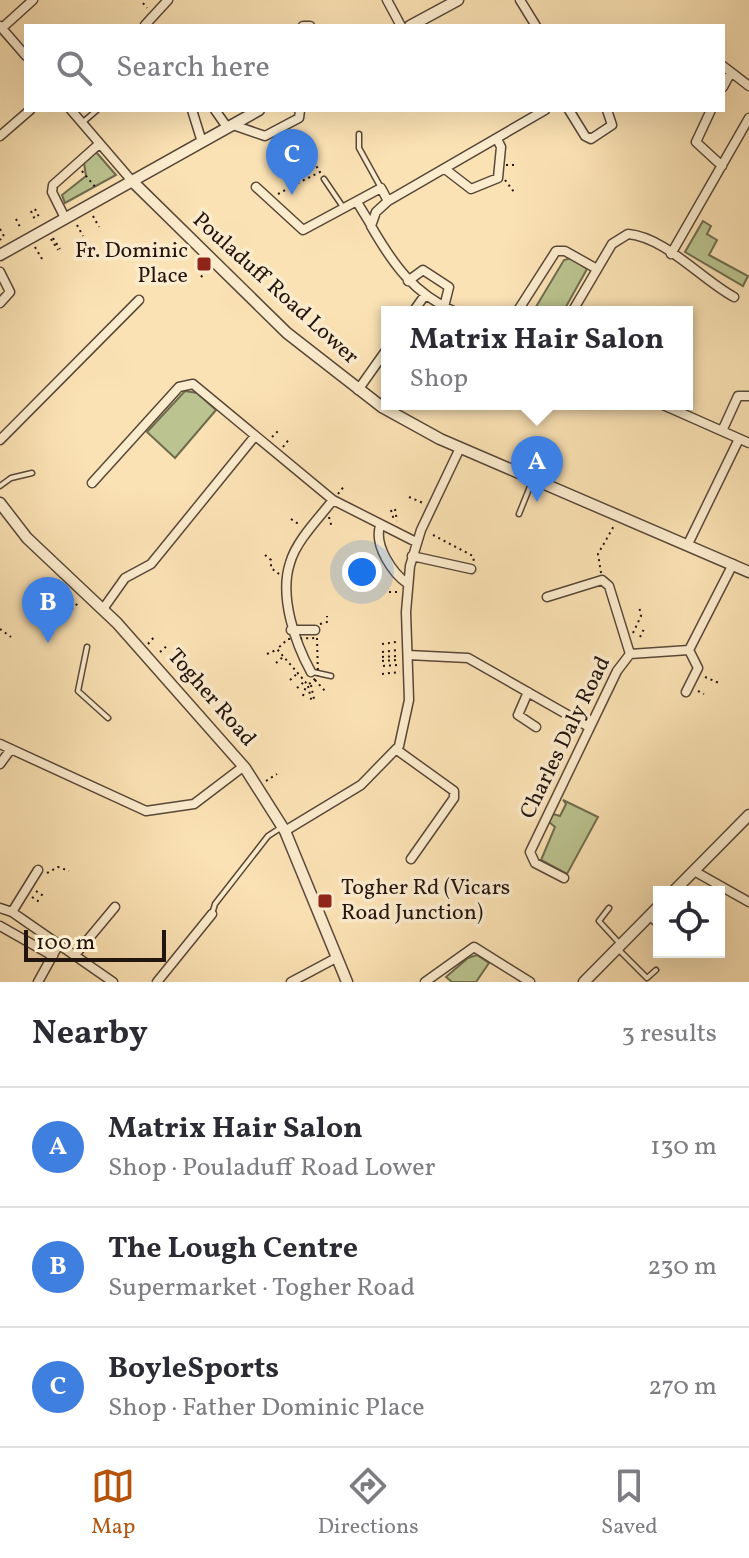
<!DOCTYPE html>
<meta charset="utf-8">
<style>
:root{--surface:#fff;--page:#f7f7f7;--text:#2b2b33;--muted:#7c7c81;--line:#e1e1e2;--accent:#b45309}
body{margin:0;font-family:Vollkorn,serif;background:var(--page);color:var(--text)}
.controls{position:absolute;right:24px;bottom:24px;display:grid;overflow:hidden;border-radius:0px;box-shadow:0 8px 32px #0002}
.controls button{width:72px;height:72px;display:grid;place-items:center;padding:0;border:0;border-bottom:2px solid var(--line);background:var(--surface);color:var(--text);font:40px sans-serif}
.scale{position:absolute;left:24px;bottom:20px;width:142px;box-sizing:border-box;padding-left:8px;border:4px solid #22140e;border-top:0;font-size:22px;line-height:28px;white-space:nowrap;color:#22140e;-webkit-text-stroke:6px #fcecce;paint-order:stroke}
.you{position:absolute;left:362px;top:572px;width:28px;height:28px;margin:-20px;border:6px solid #fff;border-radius:50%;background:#1a73e8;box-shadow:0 0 0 12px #1a73e833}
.badge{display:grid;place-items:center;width:52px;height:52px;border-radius:50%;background:var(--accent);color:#fff;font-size:26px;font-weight:700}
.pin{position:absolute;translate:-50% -66px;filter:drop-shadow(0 2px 4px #0008)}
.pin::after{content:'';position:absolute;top:42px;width:28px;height:24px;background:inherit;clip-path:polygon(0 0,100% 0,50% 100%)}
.popup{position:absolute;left:381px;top:306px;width:312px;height:104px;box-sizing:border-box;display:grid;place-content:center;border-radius:0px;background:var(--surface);filter:drop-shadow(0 2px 6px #0005);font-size:26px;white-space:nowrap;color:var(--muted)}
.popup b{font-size:30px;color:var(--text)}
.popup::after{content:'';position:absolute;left:50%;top:100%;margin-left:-16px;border:16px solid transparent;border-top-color:var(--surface)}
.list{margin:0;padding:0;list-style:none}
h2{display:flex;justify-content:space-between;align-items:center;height:104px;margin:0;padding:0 32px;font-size:34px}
h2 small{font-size:26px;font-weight:400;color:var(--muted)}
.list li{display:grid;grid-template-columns:52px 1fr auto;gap:24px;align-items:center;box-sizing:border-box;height:120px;padding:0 32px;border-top:2px solid var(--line)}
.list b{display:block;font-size:30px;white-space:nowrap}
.list p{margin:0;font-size:26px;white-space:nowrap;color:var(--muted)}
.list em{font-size:26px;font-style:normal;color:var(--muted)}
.icon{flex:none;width:44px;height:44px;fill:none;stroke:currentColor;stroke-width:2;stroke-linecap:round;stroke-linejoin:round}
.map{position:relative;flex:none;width:749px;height:982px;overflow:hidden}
.search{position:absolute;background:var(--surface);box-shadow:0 8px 32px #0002;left:24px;right:24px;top:24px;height:88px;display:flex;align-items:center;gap:20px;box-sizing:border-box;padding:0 28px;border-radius:0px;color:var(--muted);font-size:30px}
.sheet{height:464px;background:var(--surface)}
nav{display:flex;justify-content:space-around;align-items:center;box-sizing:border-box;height:112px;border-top:2px solid var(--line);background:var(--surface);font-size:22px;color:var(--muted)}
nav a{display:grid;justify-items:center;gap:4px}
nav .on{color:var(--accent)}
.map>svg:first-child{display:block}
</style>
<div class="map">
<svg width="749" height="982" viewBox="0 0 749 982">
<rect width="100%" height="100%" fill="#fbe2b4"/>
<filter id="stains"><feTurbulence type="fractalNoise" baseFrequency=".0025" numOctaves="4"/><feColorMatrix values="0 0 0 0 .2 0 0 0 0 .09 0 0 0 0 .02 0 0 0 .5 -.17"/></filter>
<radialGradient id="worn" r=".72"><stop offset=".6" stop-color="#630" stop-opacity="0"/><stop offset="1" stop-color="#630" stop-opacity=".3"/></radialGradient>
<!-- green -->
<path fill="#bbc490" stroke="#6e6c4f" stroke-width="2" d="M96,152L116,175L65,203L62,195L86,176L84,163Z
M703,221L711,226L707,234L717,240L709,255L748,276L743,286L685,252Z
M571,258L587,269L563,312L534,310L564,260Z
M185,391L197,393L216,410L175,458L147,432Z
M563,800L598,817L567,874L541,860L555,827L549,822L553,814L560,816L566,804Z
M477,955L489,963L476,982H452L446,977L468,958Z"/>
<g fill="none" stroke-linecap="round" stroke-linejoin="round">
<!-- service casing -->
<g stroke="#584838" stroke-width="7">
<path id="service" d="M82,123L97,110
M359,134V148L380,186
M324,179L343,207
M0,486L11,478L32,473
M519,514L533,479
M87,647L78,691L108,718
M313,672L331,676
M609,908L599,921L621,945
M212,914L215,904L268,836L282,827
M649,917L659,927
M618,949L647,978L656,970"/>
</g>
<!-- minor casing -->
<g stroke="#584838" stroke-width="11">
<path id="minor" d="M387,0L401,26
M520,0L536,26
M145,25L168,0
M0,26L26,56
M303,26H310
M2,28L33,0
M723,66L749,86
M723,87L731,72
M71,110L132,181
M192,110L202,142
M215,110L227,127
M569,110L585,136L591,139L612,125L607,110
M711,110L696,142L722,166
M233,125L265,136L299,118L300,110
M0,136L30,110
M445,169L471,189L498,178L501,147L497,139
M256,187L303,230L381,188L388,201
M357,202L371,225
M65,218L52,192L53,185L99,144
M671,254L749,118
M0,272L10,292L0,303
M408,281L423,270L449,287L444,307
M413,312L425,295
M455,312C413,293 393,264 371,226L376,212L388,201L545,110
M517,312L556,251H565L597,269
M572,312L612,244L628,234C665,237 702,280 734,297
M358,390L387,349
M661,404L749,443
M722,431L738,396H749
M0,440L139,300
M92,483L179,387L193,384L333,500L416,542
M380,526C374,545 392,573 408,584
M688,544L739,439
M412,556L471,569
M547,597L602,580L609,586L630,654
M103,609L125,578L151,564L255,436
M291,630H315
M408,655L468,658L589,727
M311,672C295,643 279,596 290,563C296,541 319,518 333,500
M528,692L518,715L536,727
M686,692L698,668L689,650
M0,744L146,811L194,804L244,766
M397,750L454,791V798L411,859
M0,764L11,749
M285,831L361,785L399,746L409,700L406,612L410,566L421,530L460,448
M694,871L749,902
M564,878L535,863L530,852L617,671L630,654L689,650L733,564
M0,908L12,912L113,982
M12,912L38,870
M0,926L53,956
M75,955L115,907
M38,982L59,944
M157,982L212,914
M291,982L336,958
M425,982L474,947L530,982"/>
</g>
<!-- tertiary casing -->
<g stroke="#584838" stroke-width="13">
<path id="tertiary" d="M410,26L458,0
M132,181L287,333L382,407L440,439L749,572
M0,255L259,110
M0,503L27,538L117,623L245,768L285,831L347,982
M673,892L749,815
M584,982L659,906"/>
</g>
<!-- path -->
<path stroke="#22140e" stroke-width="2" stroke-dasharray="2 4" stroke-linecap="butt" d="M143,3L147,8
M506,165H517
M82,171L96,188
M505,180L514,192
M278,194L298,183L280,149L286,138H299L320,172L298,183
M35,209L40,219
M31,211L36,222
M93,216L99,227
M16,219L21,229
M77,225L83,236
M0,229L5,238
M53,238L60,249
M0,239L1,240
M51,239L58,250
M35,247L42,259
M173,249L180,241
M201,277L208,269
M272,437L280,429
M283,447L290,438
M338,494L345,485
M409,497L423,503
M395,509L397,521
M391,510L394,520
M329,517L332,528
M291,519L300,525
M433,535L473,556L474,562
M265,555L271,560V568L279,574
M601,573L598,554L615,524
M389,592H397
M320,624L327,622V616
M55,627L79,602
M0,629L11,637
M633,633L641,616L639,606
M640,637L645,627
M317,638L318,676L308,685L277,649L288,639Z
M148,644L155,636
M382,644L396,642
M160,652L169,644
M382,652L399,650
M267,654L276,650
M382,657L397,656
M382,661L397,660
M276,663L283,657
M383,666L398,665
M382,674L400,672
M705,677L719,683
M290,680L298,673
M315,680L325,691
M311,685L314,699
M308,686L312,703
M297,688L305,681
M698,691L704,694
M303,696L306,686
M202,700L211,692
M266,781L277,774
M47,873L58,867L69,871
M36,891L45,897
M32,897L41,903"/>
<!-- service -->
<use href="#service" stroke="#fcecce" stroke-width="4"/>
<!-- minor -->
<use href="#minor" stroke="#fcecce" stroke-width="8"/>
<!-- tertiary -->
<use href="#tertiary" stroke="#fcecce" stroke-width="10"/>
</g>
<!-- markers -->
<g fill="#8f2418" stroke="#fcecce" stroke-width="3">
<rect x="196" y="256" width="16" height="16" rx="4"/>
<rect x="317" y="893" width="16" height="16" rx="4"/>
</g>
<g text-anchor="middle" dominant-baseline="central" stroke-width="7" stroke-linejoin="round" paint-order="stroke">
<!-- poi labels -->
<g font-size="22" fill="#22140e" stroke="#fcecce" text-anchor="end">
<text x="188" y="251">Fr. Dominic<tspan x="188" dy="25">Place</tspan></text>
<text x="341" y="888" text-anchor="start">Togher Rd (Vicars<tspan x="341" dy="25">Road Junction)</tspan></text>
</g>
<!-- street labels -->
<g font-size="22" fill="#22140e" stroke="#fcecce">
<text transform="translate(275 289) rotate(42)">Pouladuff Road Lower</text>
<text transform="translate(211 698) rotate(49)">Togher Road</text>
<text transform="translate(566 738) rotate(-64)">Charles Daly Road</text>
</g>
</g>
<rect width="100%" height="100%" filter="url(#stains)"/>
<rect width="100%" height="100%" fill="url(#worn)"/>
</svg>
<div class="controls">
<button><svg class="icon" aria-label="locate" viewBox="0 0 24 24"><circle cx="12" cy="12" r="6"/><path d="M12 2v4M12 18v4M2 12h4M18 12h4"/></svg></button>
</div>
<div class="scale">100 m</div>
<div class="you"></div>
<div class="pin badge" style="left:537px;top:502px;background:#3f7fe0">A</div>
<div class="popup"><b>Matrix Hair Salon</b>Shop</div>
<div class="pin badge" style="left:48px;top:643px;background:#3f7fe0">B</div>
<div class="pin badge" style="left:292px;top:195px;background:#3f7fe0">C</div>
<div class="search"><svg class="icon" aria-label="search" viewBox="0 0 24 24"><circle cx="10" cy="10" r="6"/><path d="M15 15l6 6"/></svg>Search here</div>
</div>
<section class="sheet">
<h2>Nearby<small>3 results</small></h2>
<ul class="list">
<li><span class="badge" style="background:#3f7fe0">A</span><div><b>Matrix Hair Salon</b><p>Shop · Pouladuff Road Lower</p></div><em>130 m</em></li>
<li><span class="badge" style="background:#3f7fe0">B</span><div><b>The Lough Centre</b><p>Supermarket · Togher Road</p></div><em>230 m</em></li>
<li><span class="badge" style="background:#3f7fe0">C</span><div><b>BoyleSports</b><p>Shop · Father Dominic Place</p></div><em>270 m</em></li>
</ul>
</section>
<nav>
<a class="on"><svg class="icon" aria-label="map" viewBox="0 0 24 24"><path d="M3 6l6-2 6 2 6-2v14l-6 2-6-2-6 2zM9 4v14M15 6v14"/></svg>Map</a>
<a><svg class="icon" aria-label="directions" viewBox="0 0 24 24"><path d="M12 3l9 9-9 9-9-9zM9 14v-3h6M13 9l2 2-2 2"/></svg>Directions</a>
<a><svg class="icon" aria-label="saved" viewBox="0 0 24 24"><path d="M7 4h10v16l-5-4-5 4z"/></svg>Saved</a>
</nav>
